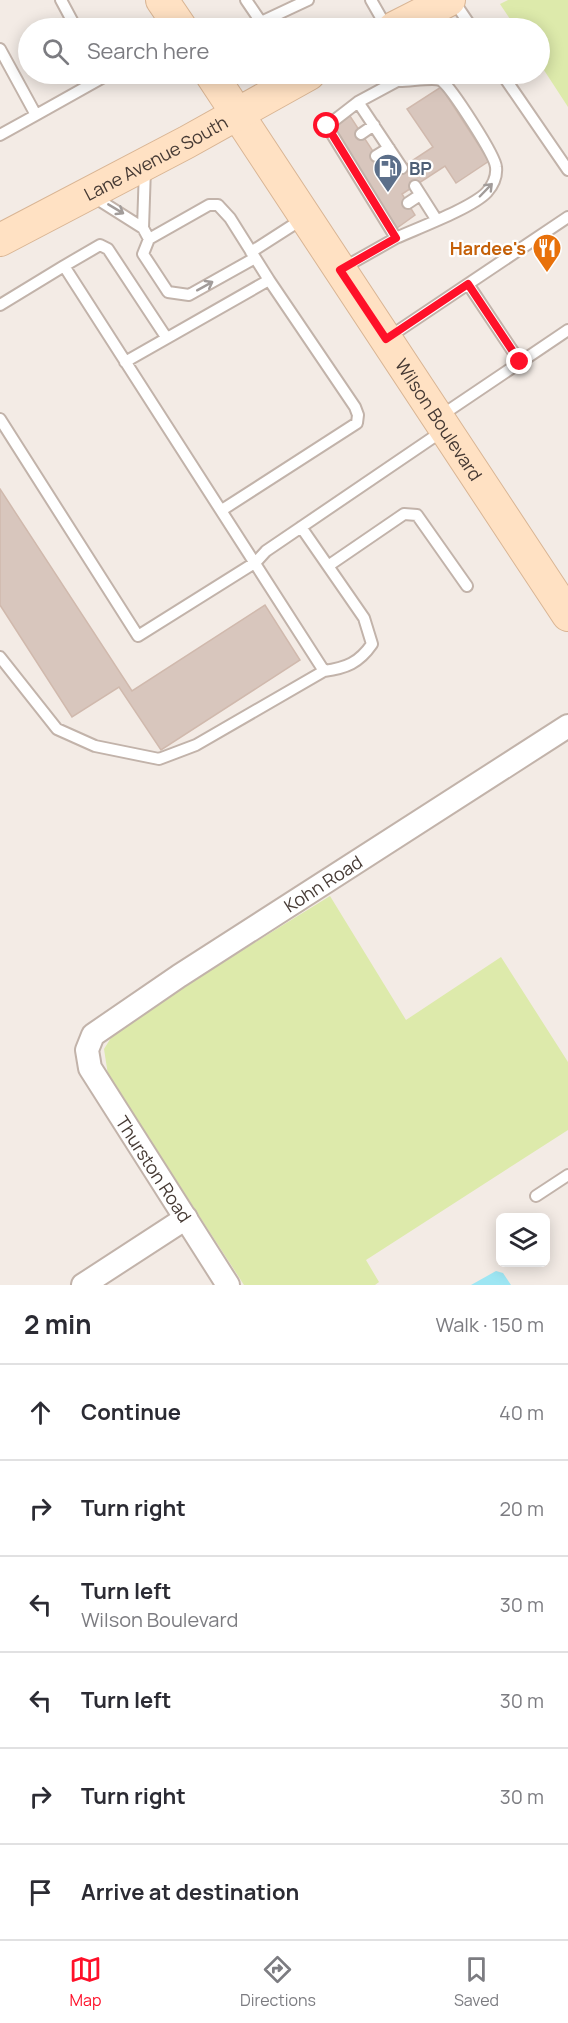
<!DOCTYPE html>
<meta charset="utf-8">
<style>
:root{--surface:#fff;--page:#f7f7f7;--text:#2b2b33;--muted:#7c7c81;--line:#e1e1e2;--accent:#ff1029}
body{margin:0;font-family:Manrope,sans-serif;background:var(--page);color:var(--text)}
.controls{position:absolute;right:18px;bottom:18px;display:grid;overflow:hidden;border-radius:9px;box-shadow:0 3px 15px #0003}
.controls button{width:54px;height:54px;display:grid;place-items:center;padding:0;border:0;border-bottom:2px solid var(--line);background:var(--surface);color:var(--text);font:30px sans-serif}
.stop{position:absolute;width:18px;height:18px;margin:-14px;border:4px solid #ff1029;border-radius:50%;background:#fff}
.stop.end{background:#ff1029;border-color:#fff;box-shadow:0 2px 6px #0008}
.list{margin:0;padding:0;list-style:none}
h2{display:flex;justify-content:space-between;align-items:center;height:78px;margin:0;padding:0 24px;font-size:26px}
h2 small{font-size:20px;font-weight:400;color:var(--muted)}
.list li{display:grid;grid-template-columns:39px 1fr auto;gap:18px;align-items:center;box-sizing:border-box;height:96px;padding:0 24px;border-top:2px solid var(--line)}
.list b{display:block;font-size:22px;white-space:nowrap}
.list p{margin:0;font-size:20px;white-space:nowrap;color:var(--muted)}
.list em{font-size:20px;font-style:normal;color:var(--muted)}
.icon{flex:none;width:33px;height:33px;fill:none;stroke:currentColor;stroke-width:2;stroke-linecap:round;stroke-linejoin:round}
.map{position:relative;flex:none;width:568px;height:1285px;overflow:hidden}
.search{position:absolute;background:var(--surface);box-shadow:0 3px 15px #0003;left:18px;right:18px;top:18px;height:66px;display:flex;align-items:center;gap:15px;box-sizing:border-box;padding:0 21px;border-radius:33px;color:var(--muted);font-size:22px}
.sheet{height:654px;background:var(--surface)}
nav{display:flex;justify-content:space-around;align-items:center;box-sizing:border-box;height:84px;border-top:2px solid var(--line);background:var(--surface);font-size:16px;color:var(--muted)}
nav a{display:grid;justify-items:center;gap:3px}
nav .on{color:var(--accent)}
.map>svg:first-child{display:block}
</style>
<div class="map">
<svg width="568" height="1285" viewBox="0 0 568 1285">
<rect width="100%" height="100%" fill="#f3ebe5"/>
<!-- green -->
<path fill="#ddeaab" d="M508,0H568V107L540,64V28H516L500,4Z
M330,896L406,1020L501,957L568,1062V1130L366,1260L379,1282L375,1285H244L108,1075L104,1049L117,1028Z"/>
<!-- water -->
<path fill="#9ee6f3" d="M496,1271L503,1273L511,1285H471Z"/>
<!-- building -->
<path fill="#d8c6bd" stroke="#d0b9ad" stroke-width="1.5" d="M441,87L489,161L456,183L445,166L402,194L415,215L397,228L333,128L350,116L389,176L433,147L407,109Z
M0,489L132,691L265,605L300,660L161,750L119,687L72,717L0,605Z"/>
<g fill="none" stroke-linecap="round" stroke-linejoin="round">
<!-- lane casing -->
<g stroke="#c2b3aa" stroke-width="14">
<path id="lane" d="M61,0L76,28
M246,0L261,22L308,0
M371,0L387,28
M453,0L472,28
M0,49L36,115L0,135
M502,74L568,170
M358,102L402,168
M36,115L102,78L100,74
M361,134L374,125
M376,156L389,148
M388,174L400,165
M415,186L436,219
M94,197L143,228L149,239L209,205H218L230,218L269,280
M408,203L420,195
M143,228L145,168
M396,238C418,228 472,208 487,192C493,185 497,176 496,167C495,155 452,89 442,81C435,76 408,82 397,81
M149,239L143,254L168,292L189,295L255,258
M251,252L304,218
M64,266L100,245L108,249L166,337
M343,268L396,238L327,126L358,102L397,81L393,74
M468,284L520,362
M0,305L64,266L324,671
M389,337L568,217
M125,362L269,280L355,407L358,415L357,423L222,510
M439,417L568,330
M0,419L138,636L256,562L266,551L444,430
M328,566L404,514L417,515L467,586
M0,657L57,729L95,746L159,759L196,745L324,671C346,668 359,663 372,644L364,618L301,527
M536,1196L568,1175"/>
</g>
<!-- street casing -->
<g stroke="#c2b3aa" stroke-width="26">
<g id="street">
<path d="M83,1285L186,1218"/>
<path id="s1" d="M228,1285L90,1068L87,1050L93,1035L179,976L568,726"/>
</g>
</g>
<!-- secondary casing -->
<g stroke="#d9b594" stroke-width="34">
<g id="secondary">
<path d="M162,0L181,28"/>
<path d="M394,28L449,0"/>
<path id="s2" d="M211,74L568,615"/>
<path id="s3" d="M0,240L187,142L309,74"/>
</g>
</g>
<!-- lane -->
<use href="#lane" stroke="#fff" stroke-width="10"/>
<!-- street -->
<use href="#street" stroke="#fff" stroke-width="22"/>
<!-- secondary -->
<use href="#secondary" stroke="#ffe1c3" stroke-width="32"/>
</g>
<!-- one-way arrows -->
<defs><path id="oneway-shaft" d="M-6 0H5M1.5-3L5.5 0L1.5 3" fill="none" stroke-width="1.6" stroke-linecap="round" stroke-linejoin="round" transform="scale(1.5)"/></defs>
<g stroke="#a29c9a">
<use href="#oneway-shaft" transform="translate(486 190) rotate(-46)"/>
<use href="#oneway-shaft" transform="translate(116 209) rotate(31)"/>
<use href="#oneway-shaft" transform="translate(205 286) rotate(-29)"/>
</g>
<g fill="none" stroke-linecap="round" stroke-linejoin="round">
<!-- route -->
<path stroke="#ff1029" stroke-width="8" d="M327,126L396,238L340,270L386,339L468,284L520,362"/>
</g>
<!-- icons -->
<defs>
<g id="fuel-pin" transform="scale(1.5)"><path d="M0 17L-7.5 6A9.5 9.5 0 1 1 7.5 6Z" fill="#5c6f8a" stroke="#fff"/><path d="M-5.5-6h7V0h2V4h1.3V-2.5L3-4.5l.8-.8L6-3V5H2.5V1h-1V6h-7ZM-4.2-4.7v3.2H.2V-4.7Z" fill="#fff"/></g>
<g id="restaurant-pin" transform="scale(1.5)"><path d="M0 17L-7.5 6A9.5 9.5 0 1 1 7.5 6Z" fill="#e8710a" stroke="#fff"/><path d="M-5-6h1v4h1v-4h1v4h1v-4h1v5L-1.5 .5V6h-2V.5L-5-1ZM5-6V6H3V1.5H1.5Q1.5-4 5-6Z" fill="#fff"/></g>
</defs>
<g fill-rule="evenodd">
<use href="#fuel-pin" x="388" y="168"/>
<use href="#restaurant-pin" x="547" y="248"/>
</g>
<g text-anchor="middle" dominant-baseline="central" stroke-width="4.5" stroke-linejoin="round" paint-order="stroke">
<!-- street labels -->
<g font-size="18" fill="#463a34" stroke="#fff">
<text stroke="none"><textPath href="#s3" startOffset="176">Lane Avenue South</textPath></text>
<text stroke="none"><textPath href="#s2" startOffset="414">Wilson Boulevard</textPath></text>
<text stroke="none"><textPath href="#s1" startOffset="567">Kohn Road</textPath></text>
<text transform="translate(154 1169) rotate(57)">Thurston Road</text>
</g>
<!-- service labels -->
<g font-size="18" font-weight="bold" fill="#4e5e75" stroke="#fff" text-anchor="start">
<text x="409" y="168">BP</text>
</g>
<!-- food labels -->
<g font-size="18" font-weight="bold" fill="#c56008" stroke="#fff" text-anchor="end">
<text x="526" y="248">Hardee's</text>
</g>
</g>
</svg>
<div class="controls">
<button><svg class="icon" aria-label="layers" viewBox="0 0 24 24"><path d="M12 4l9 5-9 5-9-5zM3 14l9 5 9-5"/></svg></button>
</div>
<div class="stop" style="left:327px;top:126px"></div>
<div class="stop end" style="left:520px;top:362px"></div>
<div class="search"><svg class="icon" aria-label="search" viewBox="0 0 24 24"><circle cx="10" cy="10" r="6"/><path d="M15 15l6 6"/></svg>Search here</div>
</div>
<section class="sheet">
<h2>2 min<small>Walk · 150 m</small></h2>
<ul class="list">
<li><svg class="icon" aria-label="ahead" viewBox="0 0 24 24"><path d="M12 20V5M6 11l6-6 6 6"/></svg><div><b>Continue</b></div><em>40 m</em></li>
<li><svg class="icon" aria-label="right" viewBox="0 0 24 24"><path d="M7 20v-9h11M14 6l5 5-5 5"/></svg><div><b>Turn right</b></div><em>20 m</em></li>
<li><svg class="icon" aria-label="left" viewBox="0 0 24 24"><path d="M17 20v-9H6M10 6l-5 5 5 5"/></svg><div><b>Turn left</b><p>Wilson Boulevard</p></div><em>30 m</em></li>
<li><svg class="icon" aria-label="left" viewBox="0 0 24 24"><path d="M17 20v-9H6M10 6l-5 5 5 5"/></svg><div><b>Turn left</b></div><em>30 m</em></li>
<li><svg class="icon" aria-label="right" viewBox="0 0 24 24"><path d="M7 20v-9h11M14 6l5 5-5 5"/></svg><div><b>Turn right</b></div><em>30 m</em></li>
<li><svg class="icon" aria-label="arrive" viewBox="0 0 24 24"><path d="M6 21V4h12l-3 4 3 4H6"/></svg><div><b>Arrive at destination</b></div></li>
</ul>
</section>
<nav>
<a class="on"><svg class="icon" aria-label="map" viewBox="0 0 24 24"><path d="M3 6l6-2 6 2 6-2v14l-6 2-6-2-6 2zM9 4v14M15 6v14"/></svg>Map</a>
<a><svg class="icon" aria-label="directions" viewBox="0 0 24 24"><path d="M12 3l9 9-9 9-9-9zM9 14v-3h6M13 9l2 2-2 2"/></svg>Directions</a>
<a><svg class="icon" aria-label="saved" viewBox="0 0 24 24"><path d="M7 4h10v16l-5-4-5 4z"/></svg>Saved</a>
</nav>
